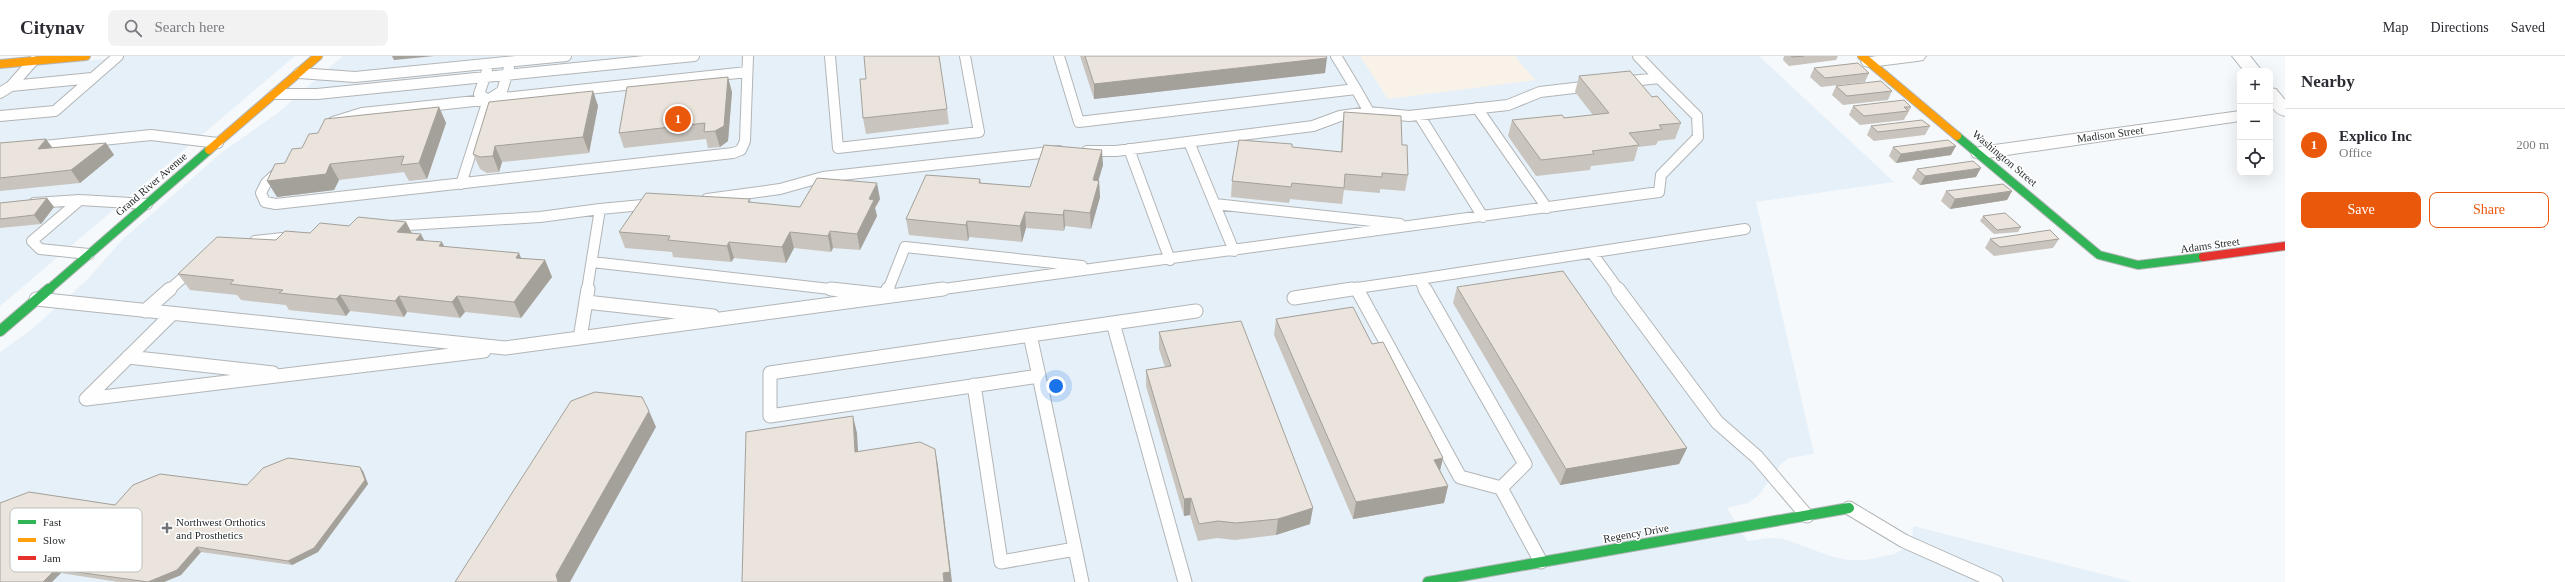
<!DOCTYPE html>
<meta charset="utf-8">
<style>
:root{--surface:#fff;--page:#f2f2f3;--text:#2b2b33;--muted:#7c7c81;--line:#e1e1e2;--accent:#ea580c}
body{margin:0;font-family:"Times New Roman",serif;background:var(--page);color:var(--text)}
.controls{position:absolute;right:12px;top:12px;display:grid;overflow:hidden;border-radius:8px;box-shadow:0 4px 16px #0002}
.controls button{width:36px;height:36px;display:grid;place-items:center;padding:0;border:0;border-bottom:1px solid var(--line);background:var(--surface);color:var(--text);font:20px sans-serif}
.you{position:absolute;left:1056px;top:330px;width:14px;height:14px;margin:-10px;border:3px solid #fff;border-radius:50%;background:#1a73e8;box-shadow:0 0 0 6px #1a73e833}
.badge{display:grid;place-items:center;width:26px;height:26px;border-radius:50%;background:var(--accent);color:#fff;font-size:13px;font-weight:700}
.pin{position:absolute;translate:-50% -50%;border:2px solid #fff;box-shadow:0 1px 4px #0006}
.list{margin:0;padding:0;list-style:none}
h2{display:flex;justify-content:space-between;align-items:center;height:52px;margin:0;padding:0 16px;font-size:17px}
h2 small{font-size:13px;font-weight:400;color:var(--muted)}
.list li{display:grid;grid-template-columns:26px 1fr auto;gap:12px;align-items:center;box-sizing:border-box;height:72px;padding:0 16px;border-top:1px solid var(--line)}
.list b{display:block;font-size:15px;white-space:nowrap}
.list p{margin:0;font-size:13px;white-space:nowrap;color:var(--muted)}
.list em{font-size:13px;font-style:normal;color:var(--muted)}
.actions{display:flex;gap:8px;padding:12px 16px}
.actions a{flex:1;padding:9px 0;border:1px solid var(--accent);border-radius:8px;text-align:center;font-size:14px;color:var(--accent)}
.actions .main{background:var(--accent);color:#fff}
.icon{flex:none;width:22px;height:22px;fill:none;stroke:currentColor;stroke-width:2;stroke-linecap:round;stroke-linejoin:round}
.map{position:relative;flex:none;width:2285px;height:526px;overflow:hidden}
header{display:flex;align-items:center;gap:24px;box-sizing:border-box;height:56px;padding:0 20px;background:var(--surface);border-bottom:1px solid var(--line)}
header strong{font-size:19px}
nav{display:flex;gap:22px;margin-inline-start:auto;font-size:14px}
.search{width:280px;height:36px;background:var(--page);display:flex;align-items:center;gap:10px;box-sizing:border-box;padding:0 14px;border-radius:8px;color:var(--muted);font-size:15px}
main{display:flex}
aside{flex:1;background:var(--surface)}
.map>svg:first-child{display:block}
</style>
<header>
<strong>Citynav</strong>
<div class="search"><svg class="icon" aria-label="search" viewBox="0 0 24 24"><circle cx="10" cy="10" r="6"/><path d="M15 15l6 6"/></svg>Search here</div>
<nav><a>Map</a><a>Directions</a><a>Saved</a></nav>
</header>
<main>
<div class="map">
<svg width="2285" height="526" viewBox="0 0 2285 526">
<rect width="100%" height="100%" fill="#f6f9fb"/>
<!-- built -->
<path fill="#e6f0f8" d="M117,0H295L0,250V13L115,2Z
M343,0H1759L1894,126L1756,146L1814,398L1789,402L1780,409L1759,439L1748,447L1727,452L1747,485L1770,482L1784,483L1830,500L1848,504H1865L1895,498L1906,491L1912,485L1913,470L2133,526H0V296L31,274L88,223L121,185L221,97L279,56Z"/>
<!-- industrial -->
<path fill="#f8f2e8" d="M1360,0H1515L1535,24L1388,43Z"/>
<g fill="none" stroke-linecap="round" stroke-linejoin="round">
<!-- lane-far1 casing -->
<g stroke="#b2b5b7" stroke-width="12">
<path id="lane-far1" d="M830,0L838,92L979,76L965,0
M1059,0L1079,66L1356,33L1336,0
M1638,0L1659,22
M487,15L479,38L488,44
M299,17L355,21L566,0
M11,30L92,22
M1356,33L1369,56
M0,37L11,30L33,5
M275,38H317L694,0
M1477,52L1547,152
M1419,59L1483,161
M0,60L55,55L118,0
M333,66L362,57L747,16
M1189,86L1234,195
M34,91L151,79L218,87
M1129,93L1170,204
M1087,95H1116L1313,70L1340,60L1369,56L1409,60L1508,49L1540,36L1591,30
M279,115L266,127L261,137L265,146L276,148L733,97L741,94L745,85L748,0
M461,128L488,44L502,35L509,12
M707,143L780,133L823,121L1059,95
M80,144L32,185L40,193L89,198
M34,147L80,144L147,148
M1215,148L1400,168
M392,170L540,161L600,153
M255,185L292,181
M1592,197L1619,234
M592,206L839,234
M1357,232L1419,223
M169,234L194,212
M587,234L600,153L653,148
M888,234L905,191L1082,210
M936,234L1659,136L1661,119L1698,81L1697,60L1659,22L1622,26
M1346,234H1358
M1425,234L1419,223L1745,173"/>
</g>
<!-- lane casing -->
<g stroke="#b2b5b7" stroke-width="15">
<path id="lane" d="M831,233L886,239L888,233
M1357,233L1460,421L1501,432
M1425,233L1525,408L1501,432L1541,506
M1618,233L1717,366L1757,401L1807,460
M1294,242L1352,233
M36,243L505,292L943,233
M586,246L713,260
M145,255L170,233
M172,258L86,343L484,295
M1113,267L1196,255
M1030,279L1039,320
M580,282L588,233
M128,301L273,317
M974,329L1001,506L1075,493
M1849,452L1904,485L1996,526
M1082,526L1039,320L770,360V317L1113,267L1185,526"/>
</g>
<!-- street casing -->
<g stroke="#b2b5b7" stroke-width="2">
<path id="street" d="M1877,0H1926L1923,4L1917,5L1870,11L1864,10L1861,6L1864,2Z
M2232,0H2250L2262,15H2244Z
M2270,32L2276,33L2285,44V60C2270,57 2270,45 2270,32Z
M2240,55V65L1980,103L1973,101L1971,97L1973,93L1980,91Z"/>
</g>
<!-- fast-far1 casing -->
<g stroke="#b2b5b7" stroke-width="10">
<path id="fast-far1" d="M1957,80L2099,199L2138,209L2203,201
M48,234L209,94"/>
</g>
<!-- fast casing -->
<g stroke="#b2b5b7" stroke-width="12">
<path id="fast" d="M0,275L49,233
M1428,526L1849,452"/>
</g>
<!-- slow casing -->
<g stroke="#b2b5b7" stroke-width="10">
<path id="slow" d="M1862,0L1957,80
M0,8L86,0
M209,94L318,0"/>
</g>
<!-- jam casing -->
<g stroke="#b2b5b7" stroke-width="10">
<path id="jam" d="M2203,201L2285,190"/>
</g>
<!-- lane-far1 -->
<use href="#lane-far1" stroke="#fefefe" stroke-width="10"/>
<!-- lane -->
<use href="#lane" stroke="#fefefe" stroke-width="13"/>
<!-- street -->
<use href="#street" fill="#fefefe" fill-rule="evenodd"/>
<!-- fast-far1 -->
<use href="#fast-far1" stroke="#30b455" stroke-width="8"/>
<!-- fast -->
<use href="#fast" stroke="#30b455" stroke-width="10"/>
<!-- slow -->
<use href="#slow" stroke="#ff9f0a" stroke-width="8"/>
<!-- jam -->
<use href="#jam" stroke="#e5322d" stroke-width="8"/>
</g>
<!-- wall -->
<path fill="#c9c4bd" d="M1080,0H1326L1325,17L1094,43Z
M1784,0H1838L1836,4L1789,10L1783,4Z
M1814,12L1869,17L1865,26L1821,31L1810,21Z
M1579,20L1652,41L1681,67L1675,83L1658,85L1656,89L1638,91L1634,105L1591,110L1590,114L1536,120L1508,80L1512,64L1564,62L1593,59L1575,36Z
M1836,30L1892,35L1888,44L1843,49L1832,39Z
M593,35L598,50L589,97L502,106L499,116L487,117L480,113L473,98Z
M732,36L728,85L720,91L708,92L706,83L624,92L619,77Z
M1853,50L1911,51L1907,59L1906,60L1904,64L1860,69L1849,59Z
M439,51L446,67L427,123L409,125L404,116L339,124L334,134L277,141L302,92L318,77Z
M947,53L949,68L866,78L863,62Z
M1344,56L1402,89L1408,119L1405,135L1380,133V137L1344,134L1342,148L1290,143L1289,147L1231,141L1232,125L1292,91L1341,96L1342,71Z
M1871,70H1930L1925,79L1874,85L1867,79Z
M0,87L52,92L106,87L114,99L80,127L0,135Z
M1893,91L1951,99L1896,107L1889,100Z
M1103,109L1098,125H1099L1100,141L1091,173L1065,170L1064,175L1026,172L1022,186L969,181L968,185L909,179L906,163L980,123L981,127L1030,131Z
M1917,113L1976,121L1920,129L1912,122Z
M1946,135H2012L2007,144L1950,153L1941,145Z
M47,142L54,151L41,168L0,172V147Z
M750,143L751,147L800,151L880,143L875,152L877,160L860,194L833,192L831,196L794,192L786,207L734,202L731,206L673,201L672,196L625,192L619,176Z
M1983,160L2021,171L2018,176L1994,178L1980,165Z
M406,166L412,177L424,184L444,190L521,202L545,204L552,221L521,262L465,256L460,262L407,256L404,261L350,255L346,260L289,254L286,249L241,244L237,239L190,234L178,218L276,184L349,170Z
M1990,183H2059L2053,192L1994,200L1985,192Z
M1457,231L1687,392L1679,408L1560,429L1453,247Z
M1276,263L1372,288L1443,402L1440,414L1448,430L1444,447L1353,463L1274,279Z
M1159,276L1310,468L1276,479L1235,484L1217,482L1198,485L1190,459L1184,460L1146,330V314L1165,311L1159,293Z
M363,415L368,428L318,496L292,509L201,496L181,519L164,526H118L61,517L0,526L115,449L247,429Z"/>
<!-- shaded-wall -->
<path fill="#a4a09a" d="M392,0H434L394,4Z
M1327,2L1325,17L1094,43V28Z
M728,21L732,36L728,85L720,91L715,75Z
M593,35L598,50L589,97L583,81Z
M439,51L446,67L427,123L419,107Z
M46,83L55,95L38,93Z
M106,87L114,99L80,127L71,114Z
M495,90L502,106L499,116L493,100Z
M1956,90L1951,99L1896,107L1901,98Z
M1102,94L1103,109L1094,140L1093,124Z
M330,108L339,124L334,134L277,141L267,125Z
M1981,112L1976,121L1920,129L1925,120Z
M1099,125L1100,141L1091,173L1090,157Z
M877,127L880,143L875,152L877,160L860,194L857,178L869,143Z
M2012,135L2007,144L1950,153L1955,143Z
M47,142L54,151L41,168L34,159Z
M1064,154L1065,170L1064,175L1063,159Z
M1025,156L1026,172L1022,186L1020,170Z
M967,165L969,181L968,185L966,169Z
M406,166L414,182L397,176Z
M830,175L833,192L831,196L828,180Z
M790,176L794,192L786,207L782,191Z
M421,178L429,194L416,184Z
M442,186L450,202L439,190Z
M729,186L734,202L731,206L727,190Z
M519,197L526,214L516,202Z
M545,204L552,221L521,262L514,246Z
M340,239L350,255L346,260L336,243Z
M399,240L407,256L404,261L395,245Z
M457,240L465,256L460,262L452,246Z
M649,355L656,371L570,526H558L556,519Z
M853,360L857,377L859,413L855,396Z
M1687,392L1679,408L1560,429L1566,413Z
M935,393L938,410L952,526H944Z
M1443,402L1439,419L1434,404Z
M360,411L363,415L368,428L318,496L292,509L288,505Z
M1448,430L1444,447L1353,463L1356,446Z
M1191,442L1190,459L1184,460V443Z
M1313,452L1310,468L1276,479L1278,463Z
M197,491L201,496L181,519L164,526H148Z
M56,513L61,517L52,526H43Z"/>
<!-- building -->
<path fill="#eae4dc" stroke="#a4a09a" d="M864,0H939L947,53L863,62L860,23H866Z
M1085,0H1326L1327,2L1094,28Z
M1791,0H1804L1792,1Z
M1858,7L1869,17L1825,22L1814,12Z
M1630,15L1652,41L1657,40L1681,67L1659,69L1662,73L1629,77L1639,89L1592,95L1594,98L1541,104L1512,64L1562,59L1564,62L1609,57L1579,20Z
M728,21L724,70L715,75L704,76L705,67L619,77L627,31Z
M1881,25L1892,35L1847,40L1836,30Z
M593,35L583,81L495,90L493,100L480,101L473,98L489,46Z
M1904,44L1911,51H1904L1908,55L1864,60L1853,50Z
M439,51L419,107L401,109L404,100L330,108L326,118L267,125L275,108L285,107L292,93L302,92L309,78L318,77L325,63Z
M1344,56L1401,60L1402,89H1407L1408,119L1382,117V121L1345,118L1344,132L1292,127L1291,131L1232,125L1239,84L1292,88V91L1342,96Z
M1922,64L1930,70L1878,76L1871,70Z
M46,83L38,93L106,87L71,114L0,122V87Z
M1948,84L1956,90L1901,98L1893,91Z
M1044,89L1102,94L1093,124L1099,125L1090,157L1064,154L1063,159L1025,156L1020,170L967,165L966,169L906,163L926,119L980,123L979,127L1030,131Z
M1973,105L1981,112L1925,120L1917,113Z
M817,122L877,127L869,143L874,144L857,178L830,175L828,180L790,176L782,191L729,186L727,190L668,184L670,180L619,176L646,137L750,143L748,146L800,151Z
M2003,128L2012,135L1955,143L1946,135Z
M47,142L34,159L0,163V147Z
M2005,157L2021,171L1997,174L1983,160Z
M358,161L406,166L397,176L421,178L416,184L442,186L439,190L519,197L516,202L545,204L514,246L457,240L452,246L399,240L395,245L340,239L336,243L279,237L283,234L230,228L234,224L178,218L217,181L276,184L285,175L310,177L320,167L349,170Z
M2050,174L2059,183L2000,191L1990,183Z
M1563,215L1687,392L1566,413L1457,231Z
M1353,251L1372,288L1383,286L1443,402L1434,404L1448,430L1356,446L1276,263Z
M1241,265L1313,452L1278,463L1236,467L1218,465L1199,468L1191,442L1184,443L1146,314L1171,310L1159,276Z
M595,336L642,341L649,355L556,519L558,526H455L571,345Z
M853,360L855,396L920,386L935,393L950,516L943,517L944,526H742L746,376Z
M288,402L360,411L365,424L314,492L288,505L197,491L177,514L148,526L56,513L43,526H0V447L29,436L115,449L133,429L160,418L247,429L263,412Z"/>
<!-- markers -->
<path fill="#707476" stroke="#fff" stroke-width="1.5" d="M165 466h4v4h4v4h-4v4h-4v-4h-4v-4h4z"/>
<g text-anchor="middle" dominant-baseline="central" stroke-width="3" stroke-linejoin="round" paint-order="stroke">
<!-- street labels -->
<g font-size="11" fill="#282c2e" stroke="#fff">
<text transform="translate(2110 78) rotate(-8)">Madison Street</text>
<text transform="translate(2005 102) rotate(40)">Washington Street</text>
<text transform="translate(151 128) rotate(-41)">Grand River Avenue</text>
<text transform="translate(2210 189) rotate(-8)">Adams Street</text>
<text transform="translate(1636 477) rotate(-10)">Regency Drive</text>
</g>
<!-- poi labels -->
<g font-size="11" fill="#282c2e" stroke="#fff" text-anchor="start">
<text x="176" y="466">Northwest Orthotics<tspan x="176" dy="13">and Prosthetics</tspan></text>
</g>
</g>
<!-- legend -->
<rect x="10" y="452" width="132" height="64" rx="6" fill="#fff" stroke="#bec0c0" stroke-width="1"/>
<rect x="18" y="464" width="18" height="4" fill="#30b455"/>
<rect x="18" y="482" width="18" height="4" fill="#ff9f0a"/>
<rect x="18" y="500" width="18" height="4" fill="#e5322d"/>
<g font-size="11" fill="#282c2e">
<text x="43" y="470">Fast</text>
<text x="43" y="488">Slow</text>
<text x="43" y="506">Jam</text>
</g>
</svg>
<div class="controls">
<button>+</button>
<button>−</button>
<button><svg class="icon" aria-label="locate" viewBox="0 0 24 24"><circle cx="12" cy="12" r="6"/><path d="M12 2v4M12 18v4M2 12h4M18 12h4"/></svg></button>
</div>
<div class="you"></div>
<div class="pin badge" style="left:678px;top:63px">1</div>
</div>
<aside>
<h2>Nearby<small></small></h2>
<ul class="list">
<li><span class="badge">1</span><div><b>Explico Inc</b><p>Office</p></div><em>200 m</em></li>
</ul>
<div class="actions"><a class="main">Save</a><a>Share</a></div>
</aside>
</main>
